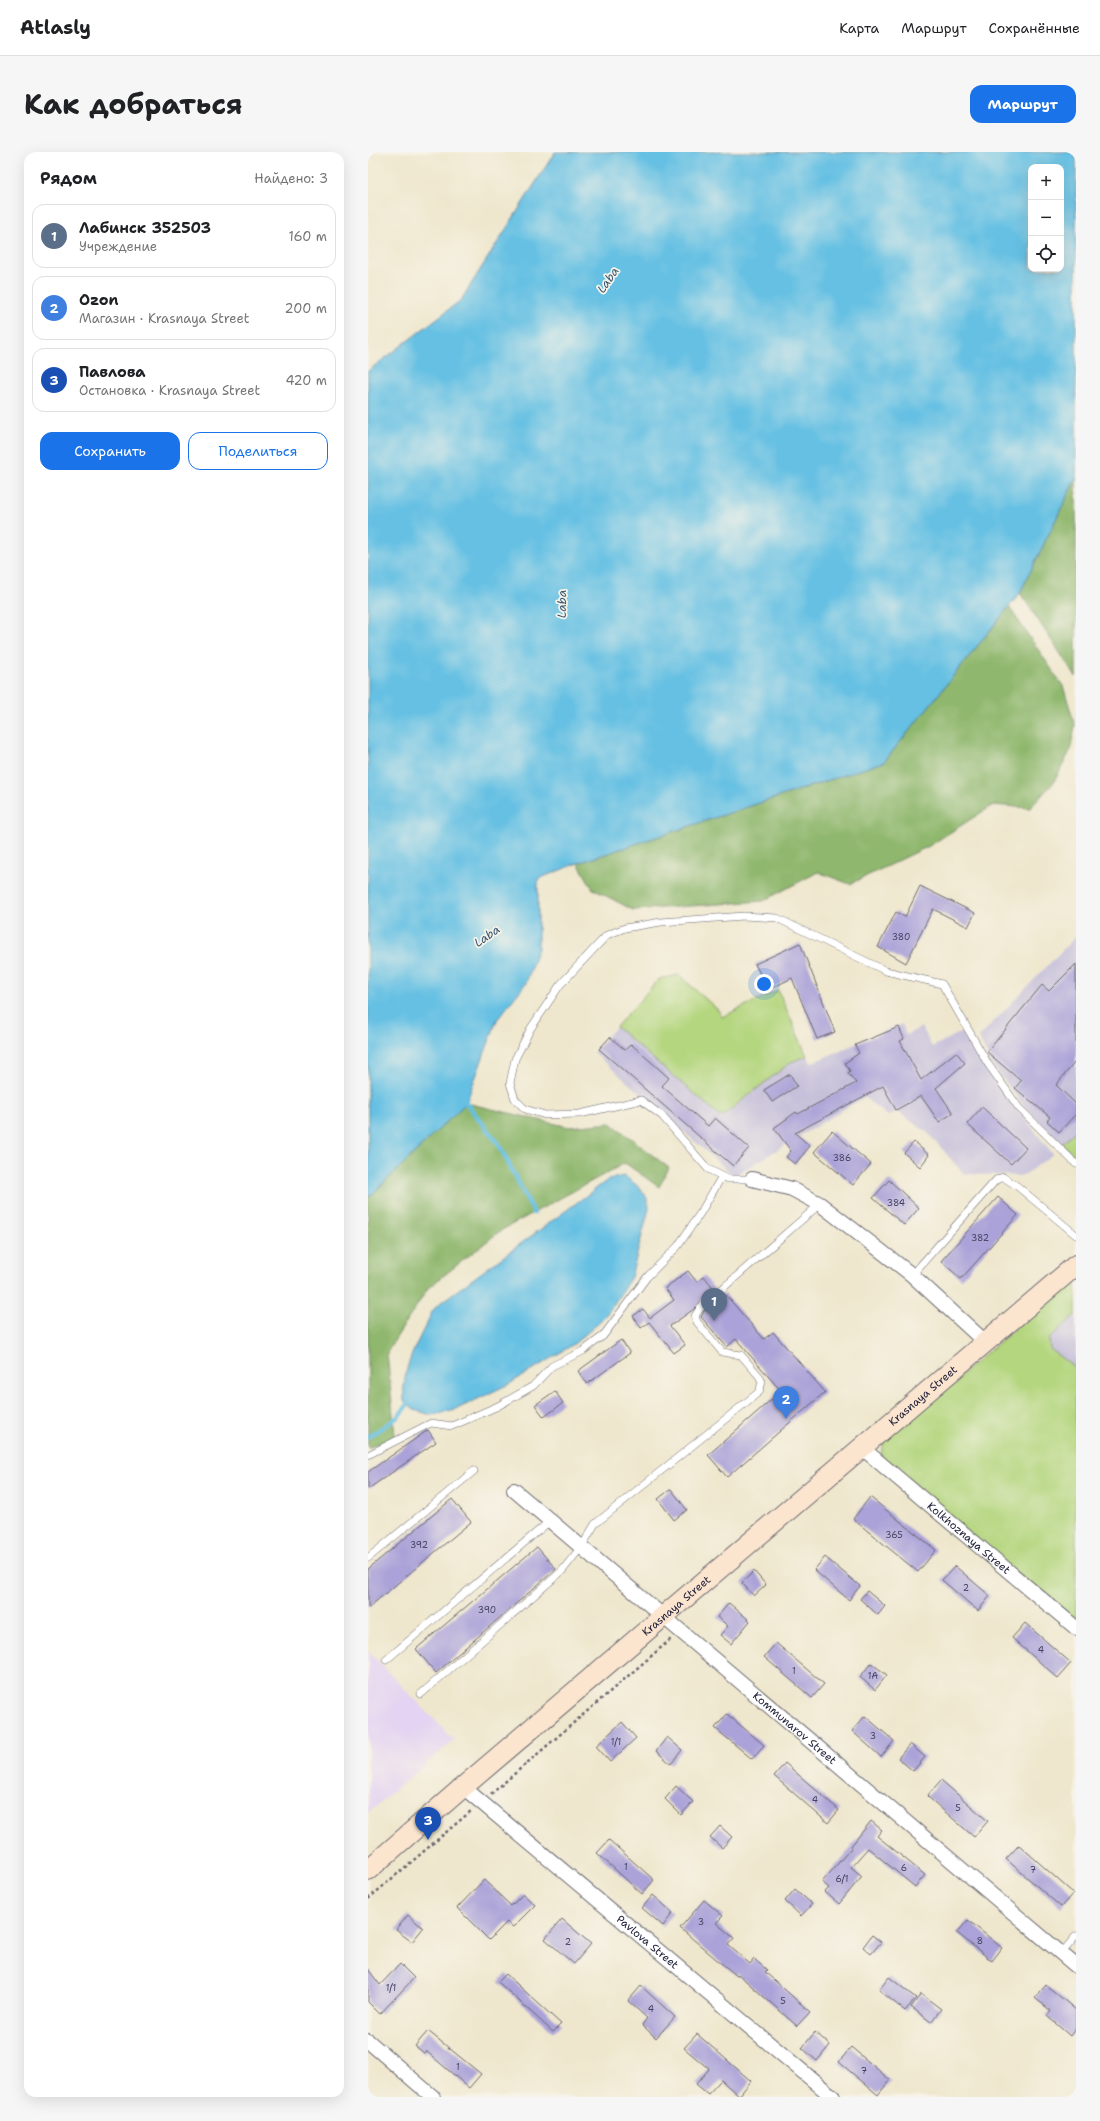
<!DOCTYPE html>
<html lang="ru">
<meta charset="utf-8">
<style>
:root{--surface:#fff;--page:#f6f6f6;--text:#202124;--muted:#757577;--line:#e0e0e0;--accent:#1a73e8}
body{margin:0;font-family:"Shantell Sans",sans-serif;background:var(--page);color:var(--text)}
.controls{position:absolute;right:12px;top:12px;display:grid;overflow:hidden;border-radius:8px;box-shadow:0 4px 16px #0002}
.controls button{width:36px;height:36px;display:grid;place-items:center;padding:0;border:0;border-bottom:1px solid var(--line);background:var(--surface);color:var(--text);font:20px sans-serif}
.you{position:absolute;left:396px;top:832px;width:14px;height:14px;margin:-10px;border:3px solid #fff;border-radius:50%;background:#1a73e8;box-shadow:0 0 0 6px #1a73e833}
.badge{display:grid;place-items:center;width:26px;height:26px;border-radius:50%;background:var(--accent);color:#fff;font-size:13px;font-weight:700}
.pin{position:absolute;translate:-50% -33px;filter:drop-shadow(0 1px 2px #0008)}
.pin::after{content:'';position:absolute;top:21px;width:14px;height:12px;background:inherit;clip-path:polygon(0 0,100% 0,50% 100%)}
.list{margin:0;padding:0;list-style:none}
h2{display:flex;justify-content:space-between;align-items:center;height:52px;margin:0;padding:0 16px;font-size:17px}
h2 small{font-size:13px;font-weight:400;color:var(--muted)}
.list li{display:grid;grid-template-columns:26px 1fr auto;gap:12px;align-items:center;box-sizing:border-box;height:64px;margin:0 8px 8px;padding:0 8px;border:1px solid var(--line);border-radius:12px}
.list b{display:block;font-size:15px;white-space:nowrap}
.list p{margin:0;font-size:13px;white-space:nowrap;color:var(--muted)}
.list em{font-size:13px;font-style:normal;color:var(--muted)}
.actions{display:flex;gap:8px;padding:12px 16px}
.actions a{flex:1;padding:9px 0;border:1px solid var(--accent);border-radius:12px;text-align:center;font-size:14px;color:var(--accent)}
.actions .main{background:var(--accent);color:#fff}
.icon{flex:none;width:22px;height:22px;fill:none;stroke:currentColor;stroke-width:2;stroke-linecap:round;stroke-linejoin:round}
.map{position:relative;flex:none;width:708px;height:1945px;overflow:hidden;border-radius:12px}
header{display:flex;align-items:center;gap:24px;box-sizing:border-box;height:56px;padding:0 20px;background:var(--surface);border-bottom:1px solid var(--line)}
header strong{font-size:19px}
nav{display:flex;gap:22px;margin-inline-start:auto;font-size:14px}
.intro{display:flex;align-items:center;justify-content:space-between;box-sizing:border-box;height:96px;padding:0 24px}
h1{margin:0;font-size:28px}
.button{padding:10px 18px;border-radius:12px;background:var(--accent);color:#fff;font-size:14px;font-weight:700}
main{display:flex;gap:24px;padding:0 24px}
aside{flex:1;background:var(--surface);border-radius:12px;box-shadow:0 4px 16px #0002}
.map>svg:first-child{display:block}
</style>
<header>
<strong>Atlasly</strong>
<nav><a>Карта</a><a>Маршрут</a><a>Сохранённые</a></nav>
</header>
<div class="intro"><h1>Как добраться</h1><a class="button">Маршрут</a></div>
<main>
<aside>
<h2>Рядом<small>Найдено: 3</small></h2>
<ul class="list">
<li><span class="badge" style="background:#5c6f8a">1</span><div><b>Лабинск 352503</b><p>Учреждение</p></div><em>160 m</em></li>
<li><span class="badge" style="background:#3f7fe0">2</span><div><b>Ozon</b><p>Магазин · Krasnaya Street</p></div><em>200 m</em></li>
<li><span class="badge" style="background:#1a4fb4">3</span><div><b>Павлова</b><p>Остановка · Krasnaya Street</p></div><em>420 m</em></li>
</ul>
<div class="actions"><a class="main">Сохранить</a><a>Поделиться</a></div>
</aside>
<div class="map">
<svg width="708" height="1945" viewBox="0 0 708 1945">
<rect width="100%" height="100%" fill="#f7f3e8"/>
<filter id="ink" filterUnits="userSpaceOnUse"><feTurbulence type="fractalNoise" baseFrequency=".025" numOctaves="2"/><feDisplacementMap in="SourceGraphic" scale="8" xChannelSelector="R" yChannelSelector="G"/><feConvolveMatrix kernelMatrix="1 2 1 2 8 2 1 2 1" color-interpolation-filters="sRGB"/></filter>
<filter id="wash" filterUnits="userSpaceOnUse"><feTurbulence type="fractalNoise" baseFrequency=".012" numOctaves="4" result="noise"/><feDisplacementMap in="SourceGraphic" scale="16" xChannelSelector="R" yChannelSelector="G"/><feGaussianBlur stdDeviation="0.9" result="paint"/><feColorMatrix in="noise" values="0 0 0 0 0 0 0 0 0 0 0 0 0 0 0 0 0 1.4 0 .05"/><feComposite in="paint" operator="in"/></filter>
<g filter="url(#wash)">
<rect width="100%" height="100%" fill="#efe7cd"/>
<!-- built -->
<path fill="#e4d3f2" d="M0,1499L86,1588L0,1661Z"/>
<!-- industrial -->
<path fill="#c6c0da" d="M708,784V978L694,992L655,953L622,910L611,885Z
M534,872L538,883L554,875L564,895L593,880L611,908L685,1002L655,1024L596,1022L560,981L530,960L520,964L496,945L366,1024L225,900L248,875L354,965L423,910L439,904L443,911Z
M708,1162V1217L682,1197L681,1187Z"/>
<!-- green -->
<path fill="#b4d67e" stroke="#6b7c5c" d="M311,823L350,858L354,865L410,838L439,904L423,910L353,965L248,875L291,827Z
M708,978V1005L694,992Z
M708,1125V1162L681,1187L682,1197L708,1217V1472L517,1310L513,1302L516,1288Z"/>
<!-- forest -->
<path fill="#8fb76d" stroke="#586c54" d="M708,326V525L652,441Z
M641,455L695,534L707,573L702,599L686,630L662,656L625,653L561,694L482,732L450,720L395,749L265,758L225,737L210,711L516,610Z
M98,951L201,975L243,971L301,1016L291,1035L257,1011L132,1079L60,1136L19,1200L27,1284L0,1296V1046Z"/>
<!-- water -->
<path fill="#65c0e3" stroke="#44718f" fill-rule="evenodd" d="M187,0H708V326L652,441L516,610L210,711L170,727V796L158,831L129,868L98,951L0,1046V219L93,148ZM663,15H693V117H663Z
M256,1024C268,1032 281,1041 281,1057L263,1125L244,1155L233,1169L206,1192L143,1231L91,1256L64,1263L46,1258L36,1249C32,1216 52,1187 65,1158L72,1151L241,1027Z"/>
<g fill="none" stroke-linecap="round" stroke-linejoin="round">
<!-- stream -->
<path stroke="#65c0e3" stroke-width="4.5" d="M97,946L98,951L130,991L166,1061
M0,1285L30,1265L42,1249"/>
</g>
<g id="blocks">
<!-- building -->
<path fill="#aaa2d8" d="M552,734L607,761L600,775L565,757L538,811L510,795L528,760L537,765Z
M432,791L467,880L449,887L424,826L400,838L387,812Z
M708,812V909L688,933L708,952V962L691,980L679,969L682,965L647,936L653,929L619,900L674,833L681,839Z
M531,875L536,887L532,889L553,928L588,900L597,911L568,936L585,961L571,970L553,944L528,958L515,934L427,981L442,994L427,1012L418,1005L423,999L406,976L428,960L430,962L488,931L480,921L482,919L477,911L491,901L487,893Z
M242,885L257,898L263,892L301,926L294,934L340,974L347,966L381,996L365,1014L231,897Z
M422,922L429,934L404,950L396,938Z
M614,955L658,996L643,1012L599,972Z
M464,979L503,1012L485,1033L446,1000Z
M546,990L561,1003L552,1015L536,1001Z
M521,1028L551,1056L536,1073L505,1046Z
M630,1045L650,1063L593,1127L573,1109Z
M320,1119L329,1130L336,1124L346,1137L326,1157L302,1174L317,1193L306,1201L281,1170L273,1176L265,1164L275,1157L282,1166L306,1148L297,1136Z
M357,1142L396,1187L405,1180L457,1240L359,1325L340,1303L413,1239L368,1187L359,1195L333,1165L336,1159Z
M253,1188L262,1201L219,1232L210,1219Z
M187,1239L195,1251L176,1265L167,1253Z
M60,1278L68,1290L0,1337V1320Z
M303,1337L319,1358L306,1368L290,1347Z
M502,1345L568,1398L550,1420L485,1367Z
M84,1347L103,1370L0,1456V1417Z
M169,1395L188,1417L68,1521L48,1497Z
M457,1405L492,1434L481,1448L446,1418Z
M587,1414L622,1444L610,1459L574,1428Z
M386,1419L398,1433L386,1444L374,1431Z
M499,1439L517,1454L510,1463L492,1447Z
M361,1451L382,1469L363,1492L352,1483L360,1474L349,1465Z
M657,1471L703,1511L690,1526L644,1486Z
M408,1491L456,1532L444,1546L396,1505Z
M503,1511L519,1523L507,1538L492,1525Z
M359,1562L396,1593L384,1607L347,1576Z
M497,1564L526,1589L513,1605L484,1579Z
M254,1570L268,1586L242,1610L228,1594Z
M299,1585L314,1598L303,1612L288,1599Z
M542,1592L557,1605L545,1619L530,1606Z
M417,1611L471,1658L460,1671L406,1624Z
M573,1628L620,1669L606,1685L559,1644Z
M308,1634L325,1650L313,1663L297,1647Z
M503,1669L514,1678L509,1684L557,1723L547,1735L500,1696L483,1715L494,1724L471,1752L457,1740L461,1736L454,1730L484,1695L483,1694Z
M352,1674L364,1685L354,1696L342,1685Z
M241,1688L286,1728L274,1742L229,1701Z
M651,1693L705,1741L693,1755L638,1707Z
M116,1728L143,1754L155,1742L167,1753L145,1775L139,1770L121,1788L89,1756Z
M427,1737L444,1752L433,1764L417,1749Z
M285,1743L305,1761L295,1774L274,1756Z
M336,1748L355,1764L348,1771L366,1786L360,1793L382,1812L386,1807L399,1818L397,1820L442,1860L429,1874L370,1822L369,1824L348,1807L312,1776Z
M40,1763L55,1776L44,1790L28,1778Z
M194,1767L223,1792L206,1812L177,1787Z
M600,1768L634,1796L624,1809L589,1781Z
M504,1783L513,1790L503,1802L495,1795Z
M32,1812L46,1826L12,1862L0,1850V1817L12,1833Z
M138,1822L193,1872L185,1880L130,1830Z
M521,1825L548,1846L537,1859L511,1838Z
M678,1833L708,1858V1876L702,1884L679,1864L683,1859L667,1846Z
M273,1834L307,1865L288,1886L274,1873L279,1866L260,1849Z
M553,1842L573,1857L563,1870L543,1855Z
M60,1879L113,1922L101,1936L58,1899L56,1901L47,1894Z
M447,1880L462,1893L449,1909L434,1896Z
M329,1882L383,1929L371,1944L353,1928L340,1942L328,1932L341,1917L316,1896Z
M483,1895L522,1928L510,1943L471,1910Z"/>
</g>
</g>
<g filter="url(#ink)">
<use href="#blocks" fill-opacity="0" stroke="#6a676e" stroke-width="1"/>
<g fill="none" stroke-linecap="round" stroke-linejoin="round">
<!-- lane casing -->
<g stroke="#6a676e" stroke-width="8">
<path id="lane" d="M384,1027H360L340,1017L294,964L273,948L212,962L177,963L157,957L147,947L142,931L147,907L163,876L192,833L239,783L257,776L293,770L376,764L409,766L518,819L574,832L620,912L651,956L708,1012
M544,1123L628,1028L635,1025L649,1034L708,1083
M0,1303L63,1271L84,1274L130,1254L165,1234L184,1214L215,1199L235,1184L279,1125L310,1094L333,1060L354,1024
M0,1406L106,1319
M18,1508L183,1368
M53,1542L194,1419L214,1394L227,1372L391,1240L394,1230L391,1224L373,1203L354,1200L329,1170L327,1164L332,1156L452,1052
M693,1802L708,1784"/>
</g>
<!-- street casing -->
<g stroke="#6a676e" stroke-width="16">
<g id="street">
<path d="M384,1027L424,1037L452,1052L544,1123L617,1190"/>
<path id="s1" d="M493,1295L708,1476"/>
<path id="s2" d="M146,1338L708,1814"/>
<path id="s3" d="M95,1635L465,1945"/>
<path d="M0,1889L65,1945"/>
</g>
</g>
<!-- secondary casing -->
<g stroke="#6a676e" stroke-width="22">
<g id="secondary">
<path id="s4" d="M0,1718L95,1635L708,1113"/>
</g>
</g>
<!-- path -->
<path stroke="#6a676e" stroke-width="2.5" stroke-dasharray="3 3" stroke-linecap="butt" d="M123,1642L303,1487
M0,1747L103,1659"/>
<!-- lane -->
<use href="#lane" stroke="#fff" stroke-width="7"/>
<!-- street -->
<use href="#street" stroke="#fff" stroke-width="14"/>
<!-- secondary -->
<use href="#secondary" stroke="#fbe5cf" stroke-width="20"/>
</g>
</g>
<g text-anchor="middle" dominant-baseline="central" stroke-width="3.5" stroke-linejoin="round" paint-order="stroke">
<!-- number labels -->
<g font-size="9" fill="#444262">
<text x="533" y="785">380</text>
<text x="474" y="1006">386</text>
<text x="528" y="1051">384</text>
<text x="612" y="1086">382</text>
<text x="526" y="1383">365</text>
<text x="51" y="1393">392</text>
<text x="598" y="1436">2</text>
<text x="119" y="1458">390</text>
<text x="673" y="1498">4</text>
<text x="426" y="1519">1</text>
<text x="505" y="1524">1А</text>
<text x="505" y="1584">3</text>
<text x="248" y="1590">1/1</text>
<text x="447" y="1648">4</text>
<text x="590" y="1656">5</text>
<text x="258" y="1715">1</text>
<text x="536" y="1716">6</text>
<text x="665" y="1718">7</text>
<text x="474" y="1727">6/1</text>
<text x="333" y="1770">3</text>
<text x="612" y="1789">8</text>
<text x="200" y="1790">2</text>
<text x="23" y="1836">1/1</text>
<text x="415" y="1849">5</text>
<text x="283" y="1857">4</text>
<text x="90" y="1915">1</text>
<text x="496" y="1919">7</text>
</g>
<!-- street labels -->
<g font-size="11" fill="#22223b" stroke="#f7f3e8">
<text stroke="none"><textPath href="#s4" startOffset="730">Krasnaya Street</textPath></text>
<text stroke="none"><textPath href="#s1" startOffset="141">Kolkhoznaya Street</textPath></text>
<text stroke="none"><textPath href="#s4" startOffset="406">Krasnaya Street</textPath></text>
<text stroke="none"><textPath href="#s2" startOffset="368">Kommunarov Street</textPath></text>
<text stroke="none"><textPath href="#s3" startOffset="241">Pavlova Street</textPath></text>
</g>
<!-- water labels -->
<g font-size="12" font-style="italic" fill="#395976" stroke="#f7f3e8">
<text transform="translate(240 128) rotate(-55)">Laba</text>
<text transform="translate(194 452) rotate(-89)">Laba</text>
<text transform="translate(119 784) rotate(-35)">Laba</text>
</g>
</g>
</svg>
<div class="controls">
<button>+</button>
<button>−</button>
<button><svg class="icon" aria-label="locate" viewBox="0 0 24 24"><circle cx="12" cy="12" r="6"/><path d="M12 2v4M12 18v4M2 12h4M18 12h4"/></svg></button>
</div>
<div class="you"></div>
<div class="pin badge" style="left:346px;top:1169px;background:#5c6f8a">1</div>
<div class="pin badge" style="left:418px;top:1267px;background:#3f7fe0">2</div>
<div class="pin badge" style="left:60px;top:1688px;background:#1a4fb4">3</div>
</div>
</main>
